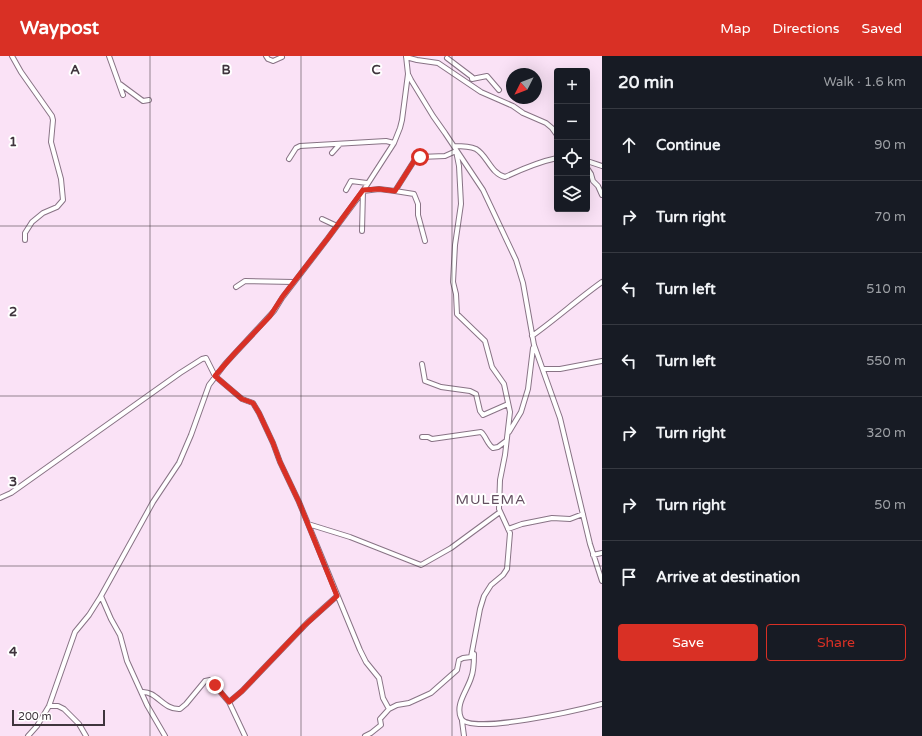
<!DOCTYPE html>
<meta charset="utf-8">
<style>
:root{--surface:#171b24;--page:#242831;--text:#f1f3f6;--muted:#9ea1a6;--line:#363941;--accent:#d93025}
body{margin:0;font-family:"Varela Round",sans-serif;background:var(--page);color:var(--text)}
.controls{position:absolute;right:12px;top:12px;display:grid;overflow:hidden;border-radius:4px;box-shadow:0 4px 16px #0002}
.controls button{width:36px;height:36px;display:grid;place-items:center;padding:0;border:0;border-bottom:1px solid var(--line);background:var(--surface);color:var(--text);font:20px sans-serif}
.compass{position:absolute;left:506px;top:12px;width:36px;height:36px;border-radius:50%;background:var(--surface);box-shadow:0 4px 16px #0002;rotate:228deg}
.scale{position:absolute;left:12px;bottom:10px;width:93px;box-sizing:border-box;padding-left:4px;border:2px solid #3f353d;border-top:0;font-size:11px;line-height:14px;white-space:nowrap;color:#3f353d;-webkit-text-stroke:3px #fff;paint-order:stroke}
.stop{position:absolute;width:12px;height:12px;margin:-9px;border:3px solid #d93025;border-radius:50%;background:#fff}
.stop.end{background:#d93025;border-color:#fff;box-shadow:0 1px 4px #0008}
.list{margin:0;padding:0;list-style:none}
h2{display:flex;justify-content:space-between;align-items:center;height:52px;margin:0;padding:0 16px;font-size:17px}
h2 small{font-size:13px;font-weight:400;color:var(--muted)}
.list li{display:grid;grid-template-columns:26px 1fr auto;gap:12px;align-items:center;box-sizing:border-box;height:72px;padding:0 16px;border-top:1px solid var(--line)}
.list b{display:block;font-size:15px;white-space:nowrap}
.list em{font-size:13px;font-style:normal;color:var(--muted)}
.actions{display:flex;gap:8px;padding:12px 16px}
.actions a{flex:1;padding:9px 0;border:1px solid var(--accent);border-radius:4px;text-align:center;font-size:14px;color:var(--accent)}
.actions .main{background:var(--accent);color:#fff}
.icon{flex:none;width:22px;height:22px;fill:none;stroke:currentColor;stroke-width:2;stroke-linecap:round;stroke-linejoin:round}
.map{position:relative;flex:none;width:602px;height:680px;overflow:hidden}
header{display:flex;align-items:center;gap:24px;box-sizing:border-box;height:56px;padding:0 20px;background:var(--accent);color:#fff}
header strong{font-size:19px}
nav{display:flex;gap:22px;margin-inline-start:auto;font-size:14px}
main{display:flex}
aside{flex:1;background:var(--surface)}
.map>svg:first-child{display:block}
</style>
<header>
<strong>Waypost</strong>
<nav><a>Map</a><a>Directions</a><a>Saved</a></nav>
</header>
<main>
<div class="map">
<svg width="602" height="680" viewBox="0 0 602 680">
<rect width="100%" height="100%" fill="#fae2f6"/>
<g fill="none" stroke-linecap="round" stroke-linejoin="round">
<!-- minor casing -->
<g stroke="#887385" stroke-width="6">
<path id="minor" d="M12,0L21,16L52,60L53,64L51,86L61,123L63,144L57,151L43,157L32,166L25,177V184
M109,0L123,39
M266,0L268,3L273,5L282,1
M406,0L408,18L411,24L433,60L445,77L483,134L516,204L523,227L534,289L560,362L590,488L602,525
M406,1L417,4L438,7L481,36L513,50L523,57L546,67L552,72L557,79
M447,2L472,21V23L487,20L499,34
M120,28L143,45L149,44
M454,90C461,90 469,90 476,93C487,99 491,118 505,121C522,113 538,106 557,102
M332,97L340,88
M289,103L296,92L300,90L386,85L394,87
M587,105L602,110
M587,112L591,118L593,125L598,130L602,139
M346,134L351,125L367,127
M395,135L414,138L418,148V159L425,185
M322,163L337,170
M362,175L363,135L379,133L395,135L414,105L420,101L445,100L456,95L459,110L461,148L455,189L453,226L456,238L457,258L485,285L492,311L504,328L510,356L505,399L500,424L499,453L510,477L507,513L503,519L491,529L484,540L480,553L471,601L463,602L459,604L457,614L431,637L409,647L397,649L389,653L380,663L381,669L371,677L365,680
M236,231L245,225L294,226
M532,280C556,263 578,243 602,226
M422,308L425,325L441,331L470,335L476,338L480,355L483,359L508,348
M543,313H560L602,305
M509,376L521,356L528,333L533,292
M422,381H428L432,383L481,376C486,380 487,388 493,392L498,391L506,385
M0,442L11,437L180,317L202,303L206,302L215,320L242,343L253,347L259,357L273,387L280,406L299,446L360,594L366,606L379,622L383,642L389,653
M308,468L350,481L421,509L451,492L500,456
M508,473L522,468L552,462L570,463L583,458
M593,499L602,497
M101,540L111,563L120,579L127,605L147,649L165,680
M474,598C474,606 474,615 471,622C467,635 455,648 461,662C469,680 583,653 602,648
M142,636C157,635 163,654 180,653L186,648L205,625L210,624L229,646L245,680
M229,646L242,635L308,566L337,540
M49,650H58L64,653L79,668L86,680
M462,665L464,680
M28,680L37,670L49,650L75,576L89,559L101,540L153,446L179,407L191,379L209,329L225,308L274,255L282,242L328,182L363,135L394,87L400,72L402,64L408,18"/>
</g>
<!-- minor -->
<use href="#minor" stroke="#fff" stroke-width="4"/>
</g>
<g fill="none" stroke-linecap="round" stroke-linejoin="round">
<!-- route -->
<path stroke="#d93025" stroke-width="5" d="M215,629L229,646L242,635L304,570L337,540L299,446L280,406L273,387L259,357L253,347L242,343L215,320L234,298L270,260L283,240L328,182L363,134L379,133L395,135L414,105L420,101"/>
</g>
<!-- grid -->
<path fill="none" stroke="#3f353d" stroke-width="1" stroke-opacity="0.55" d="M150,0V680M301,0V680M452,0V680M0,170H602M0,340H602M0,510H602"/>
<g text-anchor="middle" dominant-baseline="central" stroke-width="4" stroke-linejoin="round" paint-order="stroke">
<!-- quarter labels -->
<g font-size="14" letter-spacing="1" fill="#634f60" stroke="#fff">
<text x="491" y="443">MULEMA</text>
</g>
</g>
<g font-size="13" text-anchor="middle" font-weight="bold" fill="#3f353d" stroke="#fff" stroke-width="4" stroke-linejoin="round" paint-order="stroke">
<text x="75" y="18">A</text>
<text x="226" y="18">B</text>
<text x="376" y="18">C</text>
<text x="13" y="90">1</text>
<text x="13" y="260">2</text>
<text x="13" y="430">3</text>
<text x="13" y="600">4</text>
</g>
</svg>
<div class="controls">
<button>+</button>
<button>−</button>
<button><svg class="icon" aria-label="locate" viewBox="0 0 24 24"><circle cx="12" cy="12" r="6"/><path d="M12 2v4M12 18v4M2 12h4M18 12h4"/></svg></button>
<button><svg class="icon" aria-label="layers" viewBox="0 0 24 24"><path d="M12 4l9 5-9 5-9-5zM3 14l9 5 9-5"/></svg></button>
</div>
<svg class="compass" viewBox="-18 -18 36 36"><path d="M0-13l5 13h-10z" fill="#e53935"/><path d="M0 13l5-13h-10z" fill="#9ea1a6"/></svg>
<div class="scale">200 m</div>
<div class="stop" style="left:420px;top:101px"></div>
<div class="stop end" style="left:215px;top:629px"></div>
</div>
<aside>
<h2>20 min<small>Walk · 1.6 km</small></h2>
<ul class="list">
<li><svg class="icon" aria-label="ahead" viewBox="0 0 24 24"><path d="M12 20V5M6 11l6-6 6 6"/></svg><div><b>Continue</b></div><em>90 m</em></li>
<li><svg class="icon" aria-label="right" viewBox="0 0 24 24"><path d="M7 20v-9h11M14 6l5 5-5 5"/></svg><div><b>Turn right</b></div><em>70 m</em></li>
<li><svg class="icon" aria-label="left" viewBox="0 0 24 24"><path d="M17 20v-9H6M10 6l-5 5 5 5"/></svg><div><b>Turn left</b></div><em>510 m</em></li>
<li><svg class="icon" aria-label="left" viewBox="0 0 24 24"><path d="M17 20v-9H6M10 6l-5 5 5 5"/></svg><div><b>Turn left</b></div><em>550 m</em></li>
<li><svg class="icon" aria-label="right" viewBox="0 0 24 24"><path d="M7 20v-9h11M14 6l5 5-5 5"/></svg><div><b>Turn right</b></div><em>320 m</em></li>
<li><svg class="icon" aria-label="right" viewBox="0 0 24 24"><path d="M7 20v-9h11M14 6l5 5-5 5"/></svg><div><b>Turn right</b></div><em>50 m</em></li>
<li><svg class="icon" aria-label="arrive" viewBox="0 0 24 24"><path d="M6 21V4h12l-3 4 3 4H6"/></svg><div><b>Arrive at destination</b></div></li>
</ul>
<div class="actions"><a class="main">Save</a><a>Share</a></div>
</aside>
</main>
